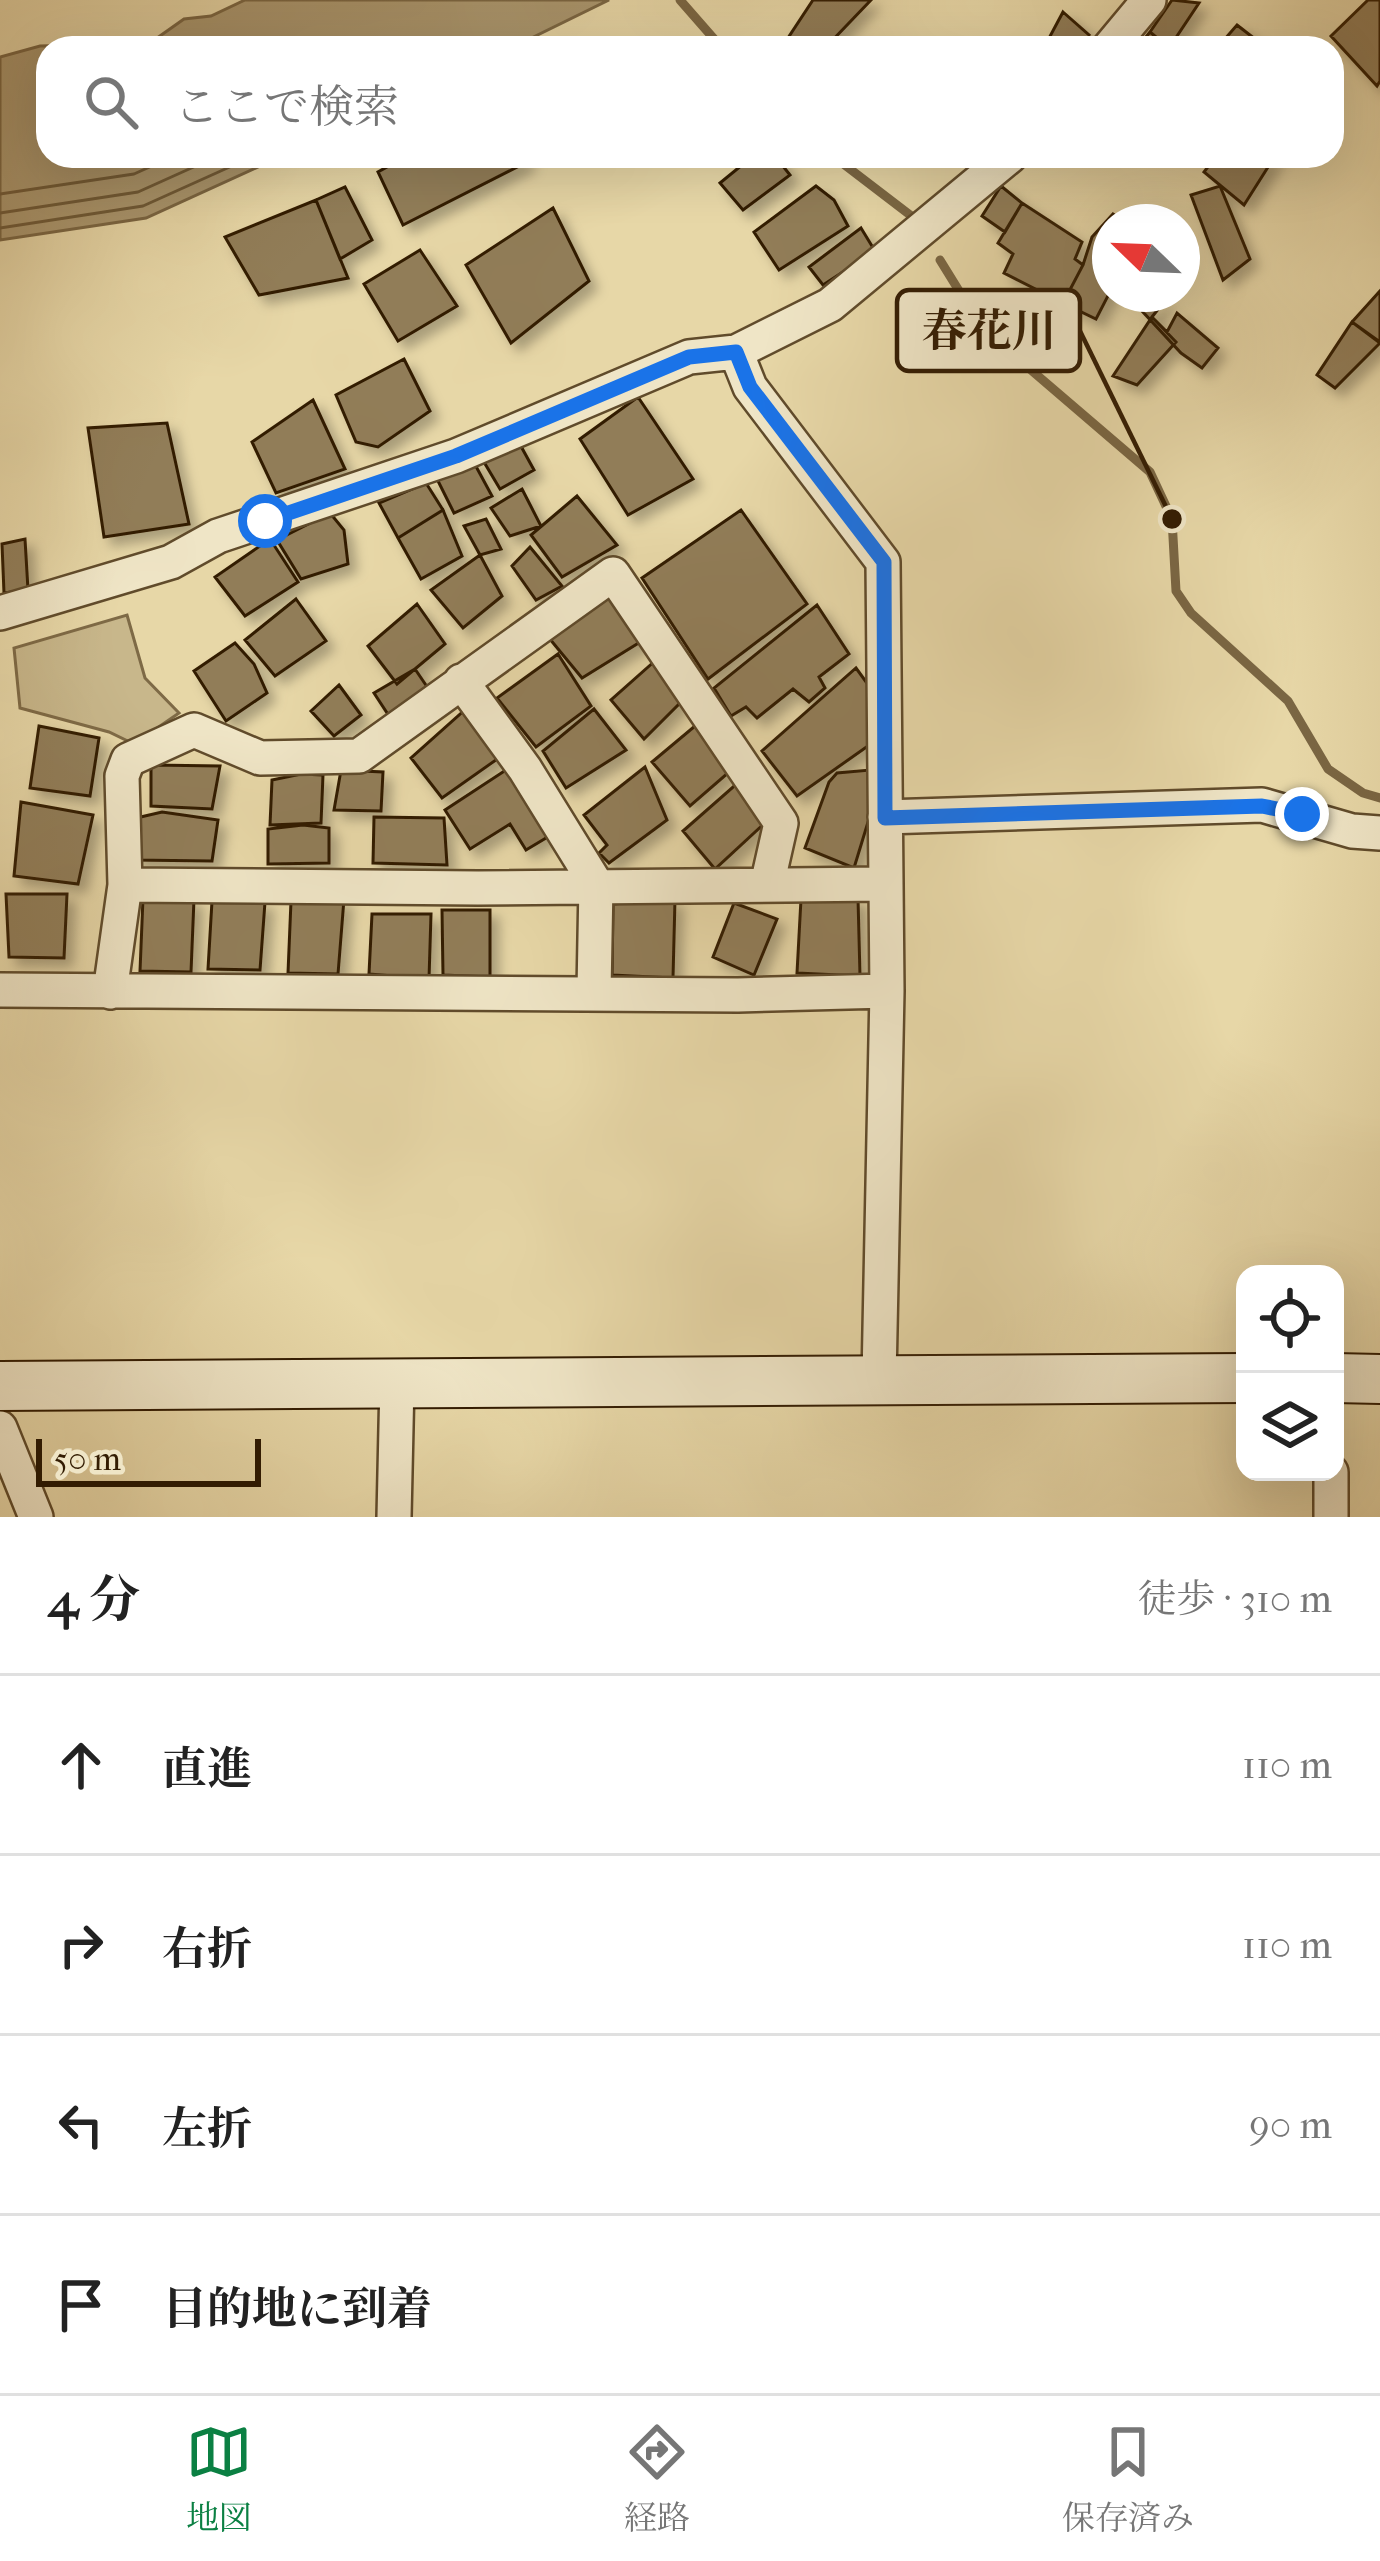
<!DOCTYPE html>
<html lang="ja">
<meta charset="utf-8">
<style>
:root{--surface:#fff;--page:#f6f6f6;--text:#222;--muted:#767676;--line:#e0e0e0;--accent:#0b8043}
body{margin:0;font-family:"IM FELL French Canon","Noto Serif JP",serif;background:var(--page);color:var(--text)}
.controls{position:absolute;right:36px;bottom:36px;display:grid;overflow:hidden;border-radius:24px;box-shadow:0 12px 48px #0002}
.controls button{width:108px;height:108px;display:grid;place-items:center;padding:0;border:0;border-bottom:3px solid var(--line);background:var(--surface);color:var(--text);font:60px sans-serif}
.compass{position:absolute;left:1092px;top:204px;width:108px;height:108px;border-radius:50%;background:var(--surface);box-shadow:0 12px 48px #0002;rotate:293deg}
.scale{position:absolute;left:36px;bottom:30px;width:225px;box-sizing:border-box;padding-left:12px;border:6px solid #331c02;border-top:0;font-size:33px;line-height:42px;white-space:nowrap;color:#331c02;-webkit-text-stroke:9px #efe5c6;paint-order:stroke}
.stop{position:absolute;width:36px;height:36px;margin:-27px;border:9px solid #1a73e8;border-radius:50%;background:#fff}
.stop.end{background:#1a73e8;border-color:#fff;box-shadow:0 3px 12px #0008}
.list{margin:0;padding:0;list-style:none}
h2{display:flex;justify-content:space-between;align-items:center;height:156px;margin:0;padding:0 48px;font-size:51px}
h2 small{font-size:39px;font-weight:400;color:var(--muted)}
.list li{display:grid;grid-template-columns:78px 1fr auto;gap:36px;align-items:center;box-sizing:border-box;height:180px;padding:0 48px;border-top:3px solid var(--line)}
.list b{display:block;font-size:45px;white-space:nowrap}
.list em{font-size:39px;font-style:normal;color:var(--muted)}
.icon{flex:none;width:66px;height:66px;fill:none;stroke:currentColor;stroke-width:2;stroke-linecap:round;stroke-linejoin:round}
.map{position:relative;flex:none;width:1380px;height:1517px;overflow:hidden}
.search{position:absolute;background:var(--surface);box-shadow:0 12px 48px #0002;left:36px;right:36px;top:36px;height:132px;display:flex;align-items:center;gap:30px;box-sizing:border-box;padding:0 42px;border-radius:36px;color:var(--muted);font-size:45px}
.sheet{height:876px;background:var(--surface)}
nav{display:flex;justify-content:space-around;align-items:center;box-sizing:border-box;height:168px;border-top:3px solid var(--line);background:var(--surface);font-size:33px;color:var(--muted)}
nav a{display:grid;justify-items:center;gap:6px}
nav .on{color:var(--accent)}
.map>svg:first-child{display:block}
</style>
<div class="map">
<svg width="1380" height="1517" viewBox="0 0 1380 1517">
<defs>
<filter id="shadow"><feDropShadow dx="8" dy="8" stdDeviation="6" flood-color="#0004"/></filter>
</defs>
<rect width="100%" height="100%" fill="#e7d7a7"/>
<filter id="stains"><feTurbulence type="fractalNoise" baseFrequency=".00167" numOctaves="4"/><feColorMatrix values="0 0 0 0 .2 0 0 0 0 .09 0 0 0 0 .02 0 0 0 .5 -.17"/></filter>
<radialGradient id="worn" r=".72"><stop offset=".6" stop-color="#630" stop-opacity="0"/><stop offset="1" stop-color="#630" stop-opacity=".3"/></radialGradient>
<!-- green -->
<path fill="#c8b78b" stroke="#7e6a46" stroke-width="3" d="M127,615L145,678L179,713L134,744L109,732L20,708L14,648Z"/>
<!-- water -->
<path fill="#aa976f" stroke="#7a6643" stroke-width="3" d="M245,0H609L511,48H48V156H282L146,218L0,240V57L40,46L150,43L184,19L211,16Z"/>
<g fill="none" stroke-linecap="round" stroke-linejoin="round">
<!-- shore -->
<path stroke="#6e5a38" stroke-width="3" d="M0,194L134,174L174,156
M0,213L138,192L218,156
M0,228L143,206L254,156"/>
<!-- stream -->
<path stroke="#7a6643" stroke-width="9" d="M680,0L722,48
M833,156L914,218
M940,260L982,328L1150,472L1172,519L1176,591L1191,613L1288,701L1328,769L1363,793L1380,798"/>
</g>
<!-- building -->
<path fill="#917d58" stroke="#331c02" stroke-width="3" filter="url(#shadow)" d="M813,0H871L825,48H795L786,41Z
M1172,0L1199,3L1169,48L1150,32Z
M1368,0H1380V81L1377,86L1331,36Z
M1063,12L1089,35L1079,48H1058L1048,40Z
M1237,25L1264,46L1217,48Z
M1150,32L1169,48H1137Z
M407,156H524L527,162L403,225L378,172Z
M753,156H775L790,175L743,210L720,183Z
M1216,156H1275L1244,205L1204,172Z
M816,186L834,200L848,226L779,270L754,232Z
M1001,186L1022,203L1005,232L982,216Z
M1220,186L1250,259L1223,280L1191,195Z
M345,187L372,240L340,259L316,200Z
M316,200L348,278L259,295L225,237Z
M1022,203L1082,242L1075,259L1083,265L1063,303L1004,273L1013,254L998,243Z
M553,208L589,281L511,343L466,265Z
M1113,214L1126,222H1110V292L1096,319L1063,303L1083,265L1092,237Z
M861,228L875,251L823,285L809,267Z
M420,250L457,306L398,341L364,284Z
M1380,291V342L1352,322Z
M1166,299L1152,317L1167,332L1177,313L1218,348L1202,368L1181,353L1143,312Z
M1152,317L1176,342L1137,385L1113,376Z
M1352,322L1380,343L1335,388L1317,375Z
M404,359L430,411L378,447L356,442L336,395Z
M638,397L693,479L628,515L580,439Z
M313,400L345,469L276,493L252,442Z
M167,423L189,524L104,537L88,428Z
M517,439L534,470L500,489L481,457Z
M472,459L492,496L454,513L435,475Z
M426,483L443,510L398,538L379,503Z
M522,489L541,526L510,536L491,508Z
M577,496L617,545L562,577L531,535Z
M443,510L462,556L421,579L398,538Z
M741,510L807,604L708,679L642,578Z
M330,513L344,530L348,564L301,579L277,540Z
M486,519L501,549L480,555L464,526Z
M25,539L28,590L4,593L2,544Z
M270,539L298,582L245,616L215,577Z
M530,547L562,586L536,600L512,566Z
M480,555L502,596L463,628L431,590Z
M613,590L645,639L582,678L549,638Z
M296,599L326,641L275,676L245,640Z
M417,604L445,644L397,684L368,646Z
M817,605L849,654L819,677L825,688L809,702L793,689L757,718L746,707L731,716L714,688Z
M235,643L254,664L267,693L226,721L194,671Z
M558,654L591,706L536,747L497,698Z
M656,660L682,701L644,739L611,700Z
M856,668L872,690L875,741L797,796L762,751Z
M415,669L436,700L393,722L374,693Z
M339,685L361,715L334,736L311,711Z
M467,708L503,755L442,798L411,758Z
M594,709L626,750L566,788L543,751Z
M39,726L99,738L90,796L30,788Z
M695,726L728,773L690,806L652,762Z
M151,765L220,766L212,809L151,806Z
M512,766L556,832L526,850L510,824L470,849L445,810Z
M645,767L667,820L609,863L599,853L607,845L584,815Z
M341,770L383,772L381,811L334,810Z
M870,770L876,796L854,868L805,848L829,782L837,773Z
M301,774L323,775L321,823L270,825L272,780Z
M741,780L768,820L715,869L683,831Z
M21,802L93,815L78,884L14,876Z
M162,812L218,820L212,861L133,860L132,819Z
M374,817L444,818L447,865L373,863Z
M303,825L329,828V863L268,864V829Z
M6,894H67L64,958L9,957Z
M143,898L194,899L191,972L140,971Z
M858,898L860,976L797,973L801,899Z
M344,899L338,974L288,973L291,901Z
M675,899L673,978L612,975L613,904Z
M212,901L265,902L260,970L208,969Z
M734,903L777,919L754,975L713,957Z
M442,910H490V977L443,975Z
M372,914H431L429,979L369,974Z"/>
<g fill="none" stroke-linecap="round" stroke-linejoin="round">
<!-- street casing -->
<g stroke="#604b2b" stroke-width="38">
<path id="street" d="M1109,48L1149,0
M736,352L750,387L883,562L887,991L879,1378
M0,613L171,562L218,536L456,456L689,357L736,352L830,305L1010,156
M461,681L525,769L596,884L594,991
M885,817L1262,805L1352,831L1380,833
M125,885L478,888L885,884
M0,990L738,995L887,991
M110,992L125,885L122,776L128,760L194,730L260,758L359,756L613,574L781,823L767,885
M0,1428L36,1517
M394,1517L397,1382
M1331,1517V1472"/>
</g>
<!-- secondary casing -->
<g stroke="#331c02" stroke-width="52">
<path id="secondary" d="M1335,1378L1380,1379
M0,1386L1245,1378"/>
</g>
<!-- street -->
<use href="#street" stroke="#efe5c6" stroke-width="33"/>
<!-- secondary -->
<use href="#secondary" stroke="#efe5c6" stroke-width="48"/>
</g>
<g fill="none" stroke-linecap="round" stroke-linejoin="round">
<!-- route -->
<path stroke="#1a73e8" stroke-width="15" d="M265,521L456,456L689,357L736,352L750,387L884,562L885,818L1262,806L1302,814"/>
</g>
<!-- callouts -->
<path fill="none" stroke="#331c02" stroke-width="4.5" d="M1172 519L1080 331"/>
<circle fill="#331c02" stroke="#efe5c6" stroke-width="4.5" cx="1172" cy="519" r="12"/>
<rect fill="#efe5c6" stroke="#331c02" stroke-width="4.5" x="897" y="290" width="183" height="81" rx="12"/>
<g font-size="45" text-anchor="middle" font-weight="bold" fill="#331c02">
<text x="989" y="346">春花川</text>
</g>
<rect width="100%" height="100%" filter="url(#stains)"/>
<rect width="100%" height="100%" fill="url(#worn)"/>
</svg>
<div class="controls">
<button><svg class="icon" aria-label="locate" viewBox="0 0 24 24"><circle cx="12" cy="12" r="6"/><path d="M12 2v4M12 18v4M2 12h4M18 12h4"/></svg></button>
<button><svg class="icon" aria-label="layers" viewBox="0 0 24 24"><path d="M12 4l9 5-9 5-9-5zM3 14l9 5 9-5"/></svg></button>
</div>
<svg class="compass" viewBox="-18 -18 36 36"><path d="M0-13l5 13h-10z" fill="#e53935"/><path d="M0 13l5-13h-10z" fill="#767676"/></svg>
<div class="scale">50 m</div>
<div class="stop" style="left:265px;top:521px"></div>
<div class="stop end" style="left:1302px;top:814px"></div>
<div class="search"><svg class="icon" aria-label="search" viewBox="0 0 24 24"><circle cx="10" cy="10" r="6"/><path d="M15 15l6 6"/></svg>ここで検索</div>
</div>
<section class="sheet">
<h2>4 分<small>徒歩 · 310 m</small></h2>
<ul class="list">
<li><svg class="icon" aria-label="ahead" viewBox="0 0 24 24"><path d="M12 20V5M6 11l6-6 6 6"/></svg><div><b>直進</b></div><em>110 m</em></li>
<li><svg class="icon" aria-label="right" viewBox="0 0 24 24"><path d="M7 20v-9h11M14 6l5 5-5 5"/></svg><div><b>右折</b></div><em>110 m</em></li>
<li><svg class="icon" aria-label="left" viewBox="0 0 24 24"><path d="M17 20v-9H6M10 6l-5 5 5 5"/></svg><div><b>左折</b></div><em>90 m</em></li>
<li><svg class="icon" aria-label="arrive" viewBox="0 0 24 24"><path d="M6 21V4h12l-3 4 3 4H6"/></svg><div><b>目的地に到着</b></div></li>
</ul>
</section>
<nav>
<a class="on"><svg class="icon" aria-label="map" viewBox="0 0 24 24"><path d="M3 6l6-2 6 2 6-2v14l-6 2-6-2-6 2zM9 4v14M15 6v14"/></svg>地図</a>
<a><svg class="icon" aria-label="directions" viewBox="0 0 24 24"><path d="M12 3l9 9-9 9-9-9zM9 14v-3h6M13 9l2 2-2 2"/></svg>経路</a>
<a><svg class="icon" aria-label="saved" viewBox="0 0 24 24"><path d="M7 4h10v16l-5-4-5 4z"/></svg>保存済み</a>
</nav>
